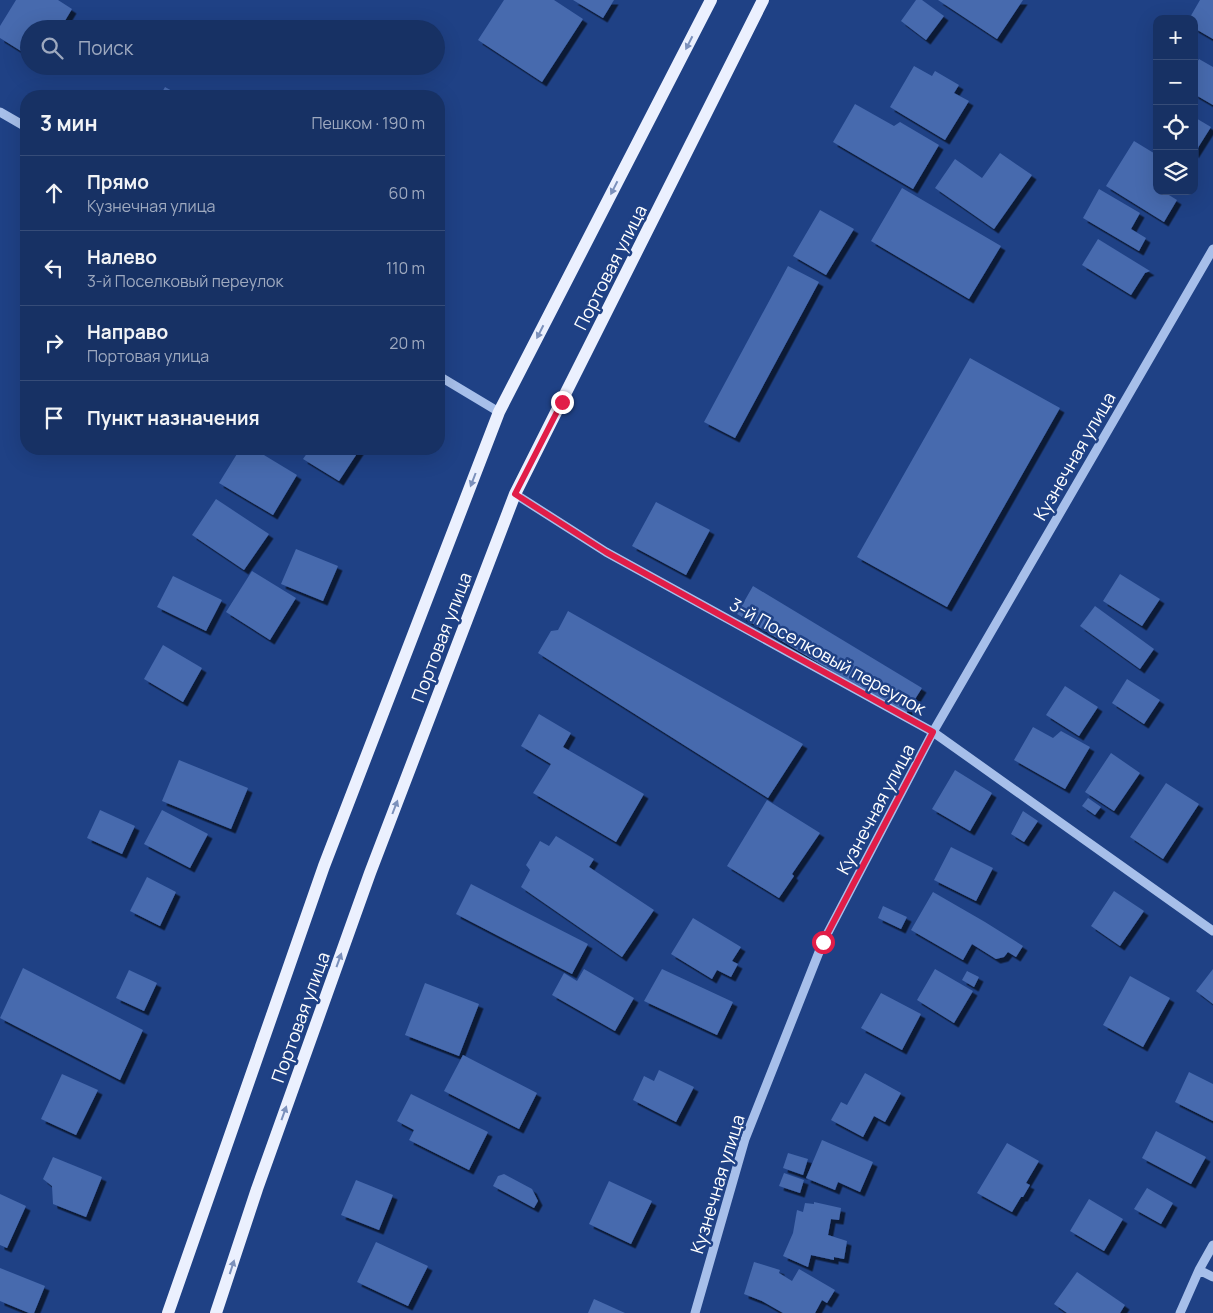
<!DOCTYPE html>
<html lang="ru">
<meta charset="utf-8">
<style>
:root{--surface:#173164;--page:#20396a;--text:#f1f3f6;--muted:#9ea9bf;--line:#364c78}
body{margin:0;font-family:Manrope,sans-serif;background:var(--page);color:var(--text)}
.controls{position:absolute;right:15px;top:15px;display:grid;overflow:hidden;border-radius:10px;box-shadow:0 5px 20px #0002}
.controls button{width:45px;height:45px;display:grid;place-items:center;padding:0;border:0;border-bottom:1px solid var(--line);background:var(--surface);color:var(--text);font:25px sans-serif}
.stop{position:absolute;width:15px;height:15px;margin:-11px;border:4px solid #e11d48;border-radius:50%;background:#fff}
.stop.end{background:#e11d48;border-color:#fff;box-shadow:0 1px 5px #0008}
.list{margin:0;padding:0;list-style:none}
h2{display:flex;justify-content:space-between;align-items:center;height:65px;margin:0;padding:0 20px;font-size:21px}
h2 small{font-size:16px;font-weight:400;color:var(--muted)}
.list li{display:grid;grid-template-columns:32px 1fr auto;gap:15px;align-items:center;box-sizing:border-box;height:75px;padding:0 20px;border-top:1px solid var(--line)}
.list b{display:block;font-size:19px;white-space:nowrap}
.list p{margin:0;font-size:16px;white-space:nowrap;color:var(--muted)}
.list em{font-size:16px;font-style:normal;color:var(--muted)}
.icon{flex:none;width:28px;height:28px;fill:none;stroke:currentColor;stroke-width:2;stroke-linecap:round;stroke-linejoin:round}
.map{position:relative;flex:none;width:1213px;height:1313px;overflow:hidden}
.search{position:absolute;background:var(--surface);box-shadow:0 5px 20px #0002;left:20px;top:20px;width:425px;height:55px;display:flex;align-items:center;gap:12px;box-sizing:border-box;padding:0 18px;border-radius:28px;color:var(--muted);font-size:19px}
.panel{position:absolute;background:var(--surface);box-shadow:0 5px 20px #0002;left:20px;top:90px;width:425px;height:365px;border-radius:20px}
.map>svg:first-child{display:block}
</style>
<div class="map">
<svg width="1213" height="1313" viewBox="0 0 1213 1313">
<defs>
<filter id="shadow"><feDropShadow dx="4.5" dy="4.5" stdDeviation="0" flood-color="#0009"/></filter>
</defs>
<rect width="100%" height="100%" fill="#1f4185"/>
<!-- building -->
<path fill="#476aae" filter="url(#shadow)" d="M16,0H58L72,9L60,29H29V56L0,38V26Z
M504,0H554L583,19L542,82L478,40Z
M573,0H614L603,18Z
M916,0H922L944,16L926,40L901,21Z
M938,0H1023L997,39Z
M1200,0H1213V39L1194,28V19H1189Z
M1199,59L1213,67V105L1194,94V67Z
M914,66L932,76L935,71L959,85L954,93L969,101L945,140L890,107Z
M165,87L181,96H160Z
M855,104L894,126L900,122L939,145L913,189L833,142Z
M1194,117L1211,127L1194,154Z
M1134,141L1157,155V191H1165L1164,192L1177,200L1164,222L1106,186Z
M1000,153L1032,175L994,229L935,188L955,159L982,178Z
M902,188L1001,246L969,299L871,241Z
M1099,189L1140,213L1131,229L1146,238L1139,251L1083,218Z
M820,210L854,229L826,275L793,256Z
M1098,239L1150,271L1145,273L1131,295L1082,265Z
M788,266L819,282L735,438L704,422Z
M970,358L1060,408L947,607L857,557Z
M240,449H254L297,475L273,515L219,483Z
M310,449H360L339,481L303,459Z
M216,499L269,534L244,570L192,535Z
M656,502L710,530L686,575L632,546Z
M296,549L338,566L323,601L281,584Z
M252,571L296,598L270,640L226,612Z
M1120,574L1160,599L1142,626L1103,601Z
M173,576L222,600L206,631L157,607Z
M753,586L922,688L905,715L737,614Z
M1095,606L1154,649L1140,669L1080,626Z
M568,611L803,744L768,798L538,653L551,631L558,630Z
M163,645L202,668L183,702L144,679Z
M1127,679L1160,700L1144,724L1112,703Z
M1065,686L1098,707L1079,736L1046,715Z
M539,714L571,733L563,747L644,794L616,842L533,793L551,764L521,746Z
M1033,727L1053,738L1061,731L1090,747L1065,789L1014,760Z
M1111,753L1140,773L1114,811L1085,792Z
M179,760L248,788L231,829L162,801Z
M955,770L992,793L970,831L932,809Z
M1166,783L1199,804L1163,859L1130,837Z
M1088,798L1101,807L1095,815L1082,806Z
M767,800L820,833L792,874L794,876L779,898L727,866Z
M100,810L135,826L122,854L87,838Z
M162,810L208,834L190,868L144,844Z
M1023,811L1038,821L1024,842L1011,834Z
M556,836L594,859L589,867L654,910L622,957L521,887L530,870L526,865L540,841L549,846Z
M951,847L993,868L976,901L934,880Z
M147,877L176,892L160,926L130,911Z
M471,884L588,944L572,974L456,914Z
M1114,891L1144,911L1120,946L1091,926Z
M933,892L985,922L1023,946L1016,957L1008,952L1004,957L996,959L972,944L963,960L911,930Z
M883,906L907,917L901,929L878,918Z
M693,918L741,947L732,961L738,964L731,977L717,970L712,979L671,954Z
M23,968L143,1030L120,1080L0,1018Z
M584,969L634,998L615,1031L552,995L564,973L577,981Z
M662,969L733,1002L717,1035L644,1001Z
M935,969L973,991L954,1023L917,1000Z
M1213,969V1004L1196,991Z
M129,970L157,983L144,1011L116,998Z
M967,971L979,977L974,987L962,980Z
M1130,976L1170,998L1143,1047L1103,1025Z
M425,983L479,1004L459,1056L405,1035Z
M881,993L921,1014L902,1050L861,1028Z
M463,1055L537,1093L519,1129L444,1091Z
M659,1070L694,1087L676,1122L633,1100L644,1076L654,1081Z
M1189,1072L1213,1084V1121L1175,1102Z
M865,1073L901,1093L885,1122L874,1116L863,1137L831,1120L841,1102L847,1105Z
M62,1074L98,1090L76,1135L41,1119Z
M411,1094L488,1132L469,1170L409,1140L414,1130L397,1121Z
M1156,1131L1206,1157L1191,1184L1142,1158Z
M822,1140L873,1162L860,1192L838,1182L835,1190L806,1178Z
M1007,1143L1039,1161L1026,1183L1030,1185L1023,1197H1021L1012,1212L977,1193Z
M788,1153L808,1159L803,1175L783,1168Z
M53,1157L102,1177L86,1217L53,1204L52,1186L43,1179Z
M784,1173L804,1180L800,1193L779,1186Z
M504,1174L532,1189L538,1201L534,1208L493,1186L498,1176Z
M356,1180L393,1195L379,1230L341,1215Z
M609,1181L652,1201L631,1244L589,1224Z
M1147,1188L1173,1203L1161,1224L1134,1209Z
M0,1194L26,1206L7,1248L0,1245Z
M1089,1199L1123,1219L1104,1251L1070,1231Z
M814,1202L841,1208L839,1220L831,1219L828,1235L847,1241L844,1259L834,1257V1260L811,1255L808,1267L783,1256L793,1233L797,1210L803,1212L805,1203L814,1204Z
M376,1242L428,1266L408,1306L357,1282Z
M754,1262L780,1270L779,1273L792,1281L799,1269L835,1290L827,1303L822,1300L815,1313H783L762,1301L744,1294Z
M0,1268L45,1286L34,1313H29L0,1301Z
M1077,1272L1125,1305L1120,1313H1067L1054,1304Z
M594,1299L625,1313H588Z"/>
<g fill="none" stroke-linecap="round" stroke-linejoin="round">
<!-- minor -->
<path stroke="#a7bfea" stroke-width="9" d="M0,112L26,127
M439,376L499,412
M515,494L606,552L933,732L1213,931
M1199,1270L1213,1277
M695,1313L745,1139L823,942L933,732L1213,249
M1180,1313L1199,1270L1213,1245"/>
<!-- major -->
<path stroke="#ebf0fe" stroke-width="12" d="M168,1313L324,866L499,412L711,0
M216,1313L257,1189L370,873L515,494L763,0"/>
</g>
<!-- one-way arrows -->
<defs><path id="oneway-solid" d="M-6-.8H1V-3.2L6.5 0L1 3.2V.8H-6Z" transform="scale(1.25)"/></defs>
<g fill="#7b90bb">
<use href="#oneway-solid" transform="translate(689 43) rotate(117)"/>
<use href="#oneway-solid" transform="translate(614 188) rotate(117)"/>
<use href="#oneway-solid" transform="translate(540 332) rotate(117)"/>
<use href="#oneway-solid" transform="translate(473 480) rotate(111)"/>
<use href="#oneway-solid" transform="translate(395 807) rotate(-69)"/>
<use href="#oneway-solid" transform="translate(339 960) rotate(-70)"/>
<use href="#oneway-solid" transform="translate(284 1113) rotate(-70)"/>
<use href="#oneway-solid" transform="translate(232 1267) rotate(-72)"/>
</g>
<g fill="none" stroke-linecap="round" stroke-linejoin="round">
<!-- route -->
<path stroke="#e11d48" stroke-width="6" d="M562,402L515,494L606,552L933,732L823,942"/>
</g>
<g text-anchor="middle" dominant-baseline="central" stroke-width="5" stroke-linejoin="round" paint-order="stroke">
<!-- street labels -->
<g font-size="18" fill="#fff" stroke="#1f4185">
<text transform="translate(610 267) rotate(-63)">Портовая улица</text>
<text transform="translate(1074 456) rotate(-60)">Кузнечная улица</text>
<text transform="translate(441 637) rotate(-69)">Портовая улица</text>
<text transform="translate(828 656) rotate(29)">3-й Поселковый переулок</text>
<text transform="translate(875 809) rotate(-62)">Кузнечная улица</text>
<text transform="translate(300 1017) rotate(-70)">Портовая улица</text>
<text transform="translate(717 1184) rotate(-73)">Кузнечная улица</text>
</g>
</g>
</svg>
<div class="controls">
<button>+</button>
<button>−</button>
<button><svg class="icon" aria-label="locate" viewBox="0 0 24 24"><circle cx="12" cy="12" r="6"/><path d="M12 2v4M12 18v4M2 12h4M18 12h4"/></svg></button>
<button><svg class="icon" aria-label="layers" viewBox="0 0 24 24"><path d="M12 4l9 5-9 5-9-5zM3 14l9 5 9-5"/></svg></button>
</div>
<div class="stop" style="left:823px;top:942px"></div>
<div class="stop end" style="left:562px;top:402px"></div>
<div class="search"><svg class="icon" aria-label="search" viewBox="0 0 24 24"><circle cx="10" cy="10" r="6"/><path d="M15 15l6 6"/></svg>Поиск</div>
<section class="panel">
<h2>3 мин<small>Пешком · 190 m</small></h2>
<ul class="list">
<li><svg class="icon" aria-label="ahead" viewBox="0 0 24 24"><path d="M12 20V5M6 11l6-6 6 6"/></svg><div><b>Прямо</b><p>Кузнечная улица</p></div><em>60 m</em></li>
<li><svg class="icon" aria-label="left" viewBox="0 0 24 24"><path d="M17 20v-9H6M10 6l-5 5 5 5"/></svg><div><b>Налево</b><p>3-й Поселковый переулок</p></div><em>110 m</em></li>
<li><svg class="icon" aria-label="right" viewBox="0 0 24 24"><path d="M7 20v-9h11M14 6l5 5-5 5"/></svg><div><b>Направо</b><p>Портовая улица</p></div><em>20 m</em></li>
<li><svg class="icon" aria-label="arrive" viewBox="0 0 24 24"><path d="M6 21V4h12l-3 4 3 4H6"/></svg><div><b>Пункт назначения</b></div></li>
</ul>
</section>
</div>
